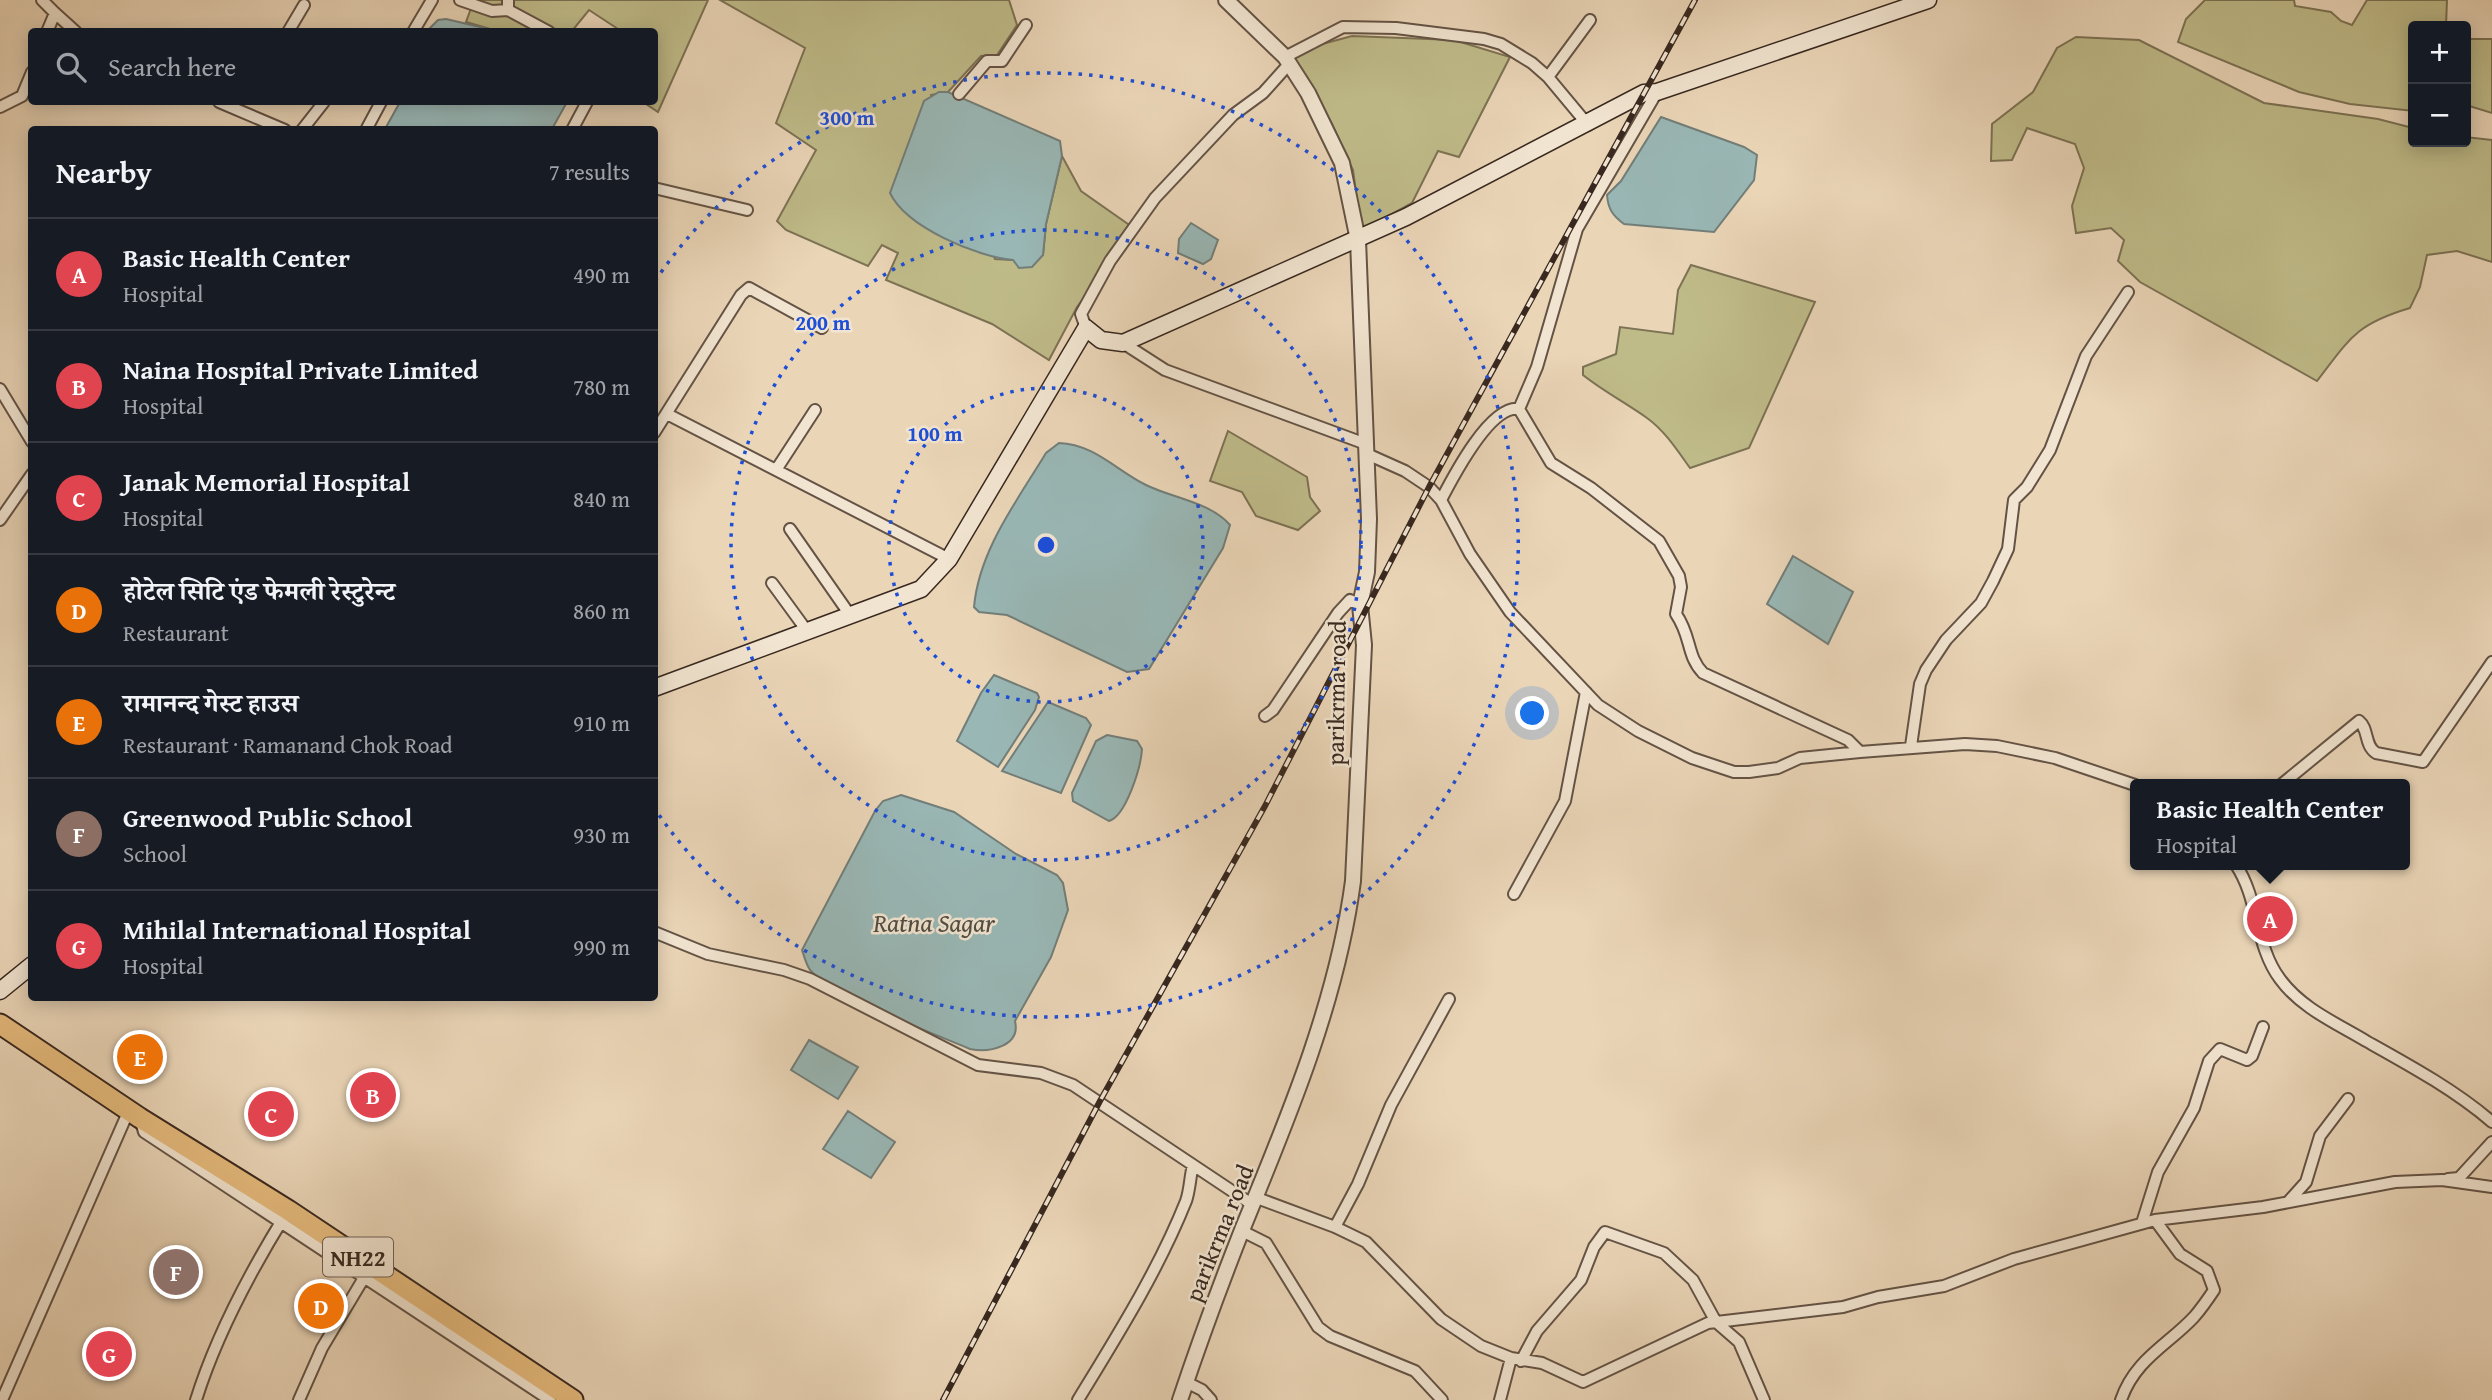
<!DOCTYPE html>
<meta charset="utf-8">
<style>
:root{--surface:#171b24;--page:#242831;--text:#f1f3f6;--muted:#9ea1a6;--line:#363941;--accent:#c59692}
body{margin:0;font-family:"Gentium Book Plus","Noto Serif Devanagari",serif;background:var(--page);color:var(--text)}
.controls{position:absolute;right:21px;top:21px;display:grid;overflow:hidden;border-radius:7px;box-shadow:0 4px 18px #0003}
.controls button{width:63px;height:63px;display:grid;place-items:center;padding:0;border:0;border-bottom:2px solid var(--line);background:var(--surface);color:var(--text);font:35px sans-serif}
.you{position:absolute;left:1533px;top:714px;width:24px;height:24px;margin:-18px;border:5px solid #fff;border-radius:50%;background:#1a73e8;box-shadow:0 0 0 10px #1a73e833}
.badge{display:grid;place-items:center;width:46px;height:46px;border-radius:50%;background:var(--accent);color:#fff;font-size:23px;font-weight:700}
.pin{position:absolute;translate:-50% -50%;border:4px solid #fff;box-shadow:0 2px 7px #0006}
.popup{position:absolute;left:2130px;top:779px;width:280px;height:91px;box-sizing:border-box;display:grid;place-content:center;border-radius:7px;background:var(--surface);filter:drop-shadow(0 2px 5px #0005);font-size:23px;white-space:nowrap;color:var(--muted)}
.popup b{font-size:26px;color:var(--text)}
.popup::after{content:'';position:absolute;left:50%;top:100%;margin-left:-14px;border:14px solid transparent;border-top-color:var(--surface)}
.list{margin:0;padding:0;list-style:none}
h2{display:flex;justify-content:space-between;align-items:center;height:91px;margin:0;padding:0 28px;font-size:30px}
h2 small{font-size:23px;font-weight:400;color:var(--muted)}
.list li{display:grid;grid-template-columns:46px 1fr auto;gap:21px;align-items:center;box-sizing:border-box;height:112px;padding:0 28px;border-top:2px solid var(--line)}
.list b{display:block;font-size:26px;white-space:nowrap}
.list p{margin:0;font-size:23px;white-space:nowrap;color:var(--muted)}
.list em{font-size:23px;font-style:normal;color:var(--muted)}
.icon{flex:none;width:38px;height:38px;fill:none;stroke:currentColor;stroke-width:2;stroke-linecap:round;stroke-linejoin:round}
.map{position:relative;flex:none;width:2492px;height:1400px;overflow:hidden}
.search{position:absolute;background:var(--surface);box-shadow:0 4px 18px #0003;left:28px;top:28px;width:630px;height:77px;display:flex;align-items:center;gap:18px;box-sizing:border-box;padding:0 24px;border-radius:7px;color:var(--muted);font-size:26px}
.panel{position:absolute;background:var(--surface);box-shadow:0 4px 18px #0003;left:28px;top:126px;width:630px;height:875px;border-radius:7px}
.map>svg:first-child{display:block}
</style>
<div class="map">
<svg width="2492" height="1400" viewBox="0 0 2492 1400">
<rect width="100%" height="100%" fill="#ead5b7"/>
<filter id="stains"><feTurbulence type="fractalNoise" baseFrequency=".00286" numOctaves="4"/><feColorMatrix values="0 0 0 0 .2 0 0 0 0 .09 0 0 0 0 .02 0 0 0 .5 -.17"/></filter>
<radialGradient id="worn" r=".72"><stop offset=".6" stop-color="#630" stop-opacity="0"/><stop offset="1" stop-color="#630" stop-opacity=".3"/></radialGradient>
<!-- green -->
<path fill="#bfbb89" stroke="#7c7254" stroke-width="2" d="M474,0H708L658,112L643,102H654V32L617,31L618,29L589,10L572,31H497L466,22Z
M720,0H1009L1017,25L997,55L981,56L948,92L931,95L995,259L1013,260L1043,255L1046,224L1062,156L1081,191L1135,229L1077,307L1049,360L992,324L886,280L898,253L882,245L868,266L786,230L777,221L816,150L776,123L805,48Z
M2205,0H2294L2295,6L2331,12L2341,21L2352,25L2367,0H2447L2446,26H2413V111L2350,104L2299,92L2178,42L2186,19Z
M1352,36L1454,40L1510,57L1459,157L1438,151L1412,203L1361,231L1353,170L1331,122L1293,59L1311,47Z
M2076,37L2139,40L2264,103L2378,119L2413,128V142H2466V137L2492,140V262L2457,251L2427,255L2420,287L2410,308C2356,324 2350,338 2317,381L2140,282L2118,261L2124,240L2111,228L2076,233L2072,206L2084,168L2075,144L2027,128L2012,160L1991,161L1992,124L2033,92L2057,48Z
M2466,39H2492V113L2466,105Z
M1691,265L1815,302L1749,448L1690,468C1677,450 1665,431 1647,418C1626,403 1603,391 1583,375V367L1616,354L1620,327L1673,334L1678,290Z
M1228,431L1307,477L1310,497L1320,511L1298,530L1256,516L1242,492L1210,481Z"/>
<!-- water -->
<path fill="#99b7b5" stroke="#727e79" stroke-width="2" d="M446,19L497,31H427L438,20Z
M939,92H948L1060,141L1062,156L1046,224L1043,255L1032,267L1019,268L1013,260C977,257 906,227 890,193L924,101Z
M400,102H567L552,129H385Z
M1661,117L1744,147L1757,155L1754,180L1714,232L1624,224C1613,216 1608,209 1607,195L1621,181Z
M1191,223L1218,240L1211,259L1203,264L1178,253L1179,239Z
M1059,443C1094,444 1117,471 1146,485C1172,498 1210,502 1230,525L1223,548L1149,669L1127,672L1007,615L979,612L974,607C979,550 1017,501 1046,453Z
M1793,556L1853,592L1828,644L1767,604Z
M994,675L1037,693L1039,697L1035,710L998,767L957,741L981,693Z
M1048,702L1086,718L1091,725L1061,793L1002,771Z
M1107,735L1137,741L1142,749C1141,767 1126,816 1109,821L1073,801L1072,793L1096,741Z
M901,795L954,812L1016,854L1057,875L1063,883L1068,910L1051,957L1015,1021C1021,1046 990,1053 970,1049C935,1034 832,996 810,970C806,964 804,956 802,950L875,811L883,801Z
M809,1040L858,1067L838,1099L791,1070Z
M848,1111L895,1142L871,1178L823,1149Z"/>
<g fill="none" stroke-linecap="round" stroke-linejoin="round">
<!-- minor casing -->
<g stroke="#645345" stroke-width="14">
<path id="minor" d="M42,0L55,13L47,32
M460,0L492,11L508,10
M508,0V10L549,32
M55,13L76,32
M288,32L304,5
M413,32L432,0
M1285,57L1343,27L1396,28L1484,39L1501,44L1532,63L1548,77L1588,125
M1548,77L1590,20
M959,94L987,61H1002L1026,25
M219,102L285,130
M0,107L22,96L32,72
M302,130L324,102
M366,130L381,102
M572,130L587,102
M654,188L747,210
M1086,328L1081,314L1110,261L1155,198L1233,115L1263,93L1289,64
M1123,343L1165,370L1366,444
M0,389L32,442
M1519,409L1537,367L1577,229L1657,92
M667,414L949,559
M654,433L741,295L749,288L822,328
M1367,454L1405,471L1429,487L1441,500L1470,554L1510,612L1598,705L1638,731L1692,758L1734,772H1749L1778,768L1800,758L1860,752L1965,744L1997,746L2055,758L2135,785
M776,470L815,410
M1441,500C1453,477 1490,405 1519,409L1551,463L1591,488L1659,541L1679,576L1681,587L1676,614C1692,637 1686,655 1703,673L1848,740L1860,752
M0,520L32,474
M790,529L850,615
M772,583L807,631
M1265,716L1273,710L1338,613L1350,600L1360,605
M1911,746L1920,684L1926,670L1946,640L1981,603L1993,581L2008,549L2014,500L2027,487L2050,450L2086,356L2128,292
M2282,784L2359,721C2369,729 2364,745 2376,753L2423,762L2492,662
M2236,865C2259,899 2255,946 2280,979C2301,1008 2336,1023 2366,1041C2409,1065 2455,1090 2492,1122
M1514,894L1565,801L1586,692
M654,932L708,954L784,970L810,979L978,1065L1041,1073L1073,1085L1253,1205
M140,1118L144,1132L550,1400
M2448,1179L2459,1178L2492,1142
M1257,1198L1335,1227L1366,1242L1441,1319L1481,1346L1511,1358L1542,1363L1583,1382L1708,1323L1843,1307L1878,1297L1944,1286L2014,1259L2155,1220L2263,1207L2395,1182L2442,1180L2492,1187
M2288,1202L2306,1182L2320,1136L2348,1099
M2142,1223L2158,1172L2194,1108L2209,1061L2220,1049L2247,1060L2252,1056L2263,1027
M1335,1227L1358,1184L1391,1105L1449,999
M1242,1231L1266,1243L1318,1327L1330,1336L1415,1371L1442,1400
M1521,1361L1537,1331L1581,1280L1594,1247L1605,1232L1664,1253L1693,1280L1716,1322L1739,1342L1764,1400
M1186,1382L1202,1390L1211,1400
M2,1400L129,1110
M196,1400C216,1336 249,1274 284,1217
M299,1400L322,1348L365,1276
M1078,1400C1117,1336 1158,1271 1186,1201C1190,1190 1190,1176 1193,1165
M1500,1400L1511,1358
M2121,1400C2135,1359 2168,1345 2194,1317C2201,1309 2208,1299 2214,1290L2207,1271L2180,1254L2155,1220"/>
</g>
<!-- tertiary casing -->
<g stroke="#645345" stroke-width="18">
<path id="tertiary" d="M1180,1400C1199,1343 1220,1286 1242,1230C1288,1118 1337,1002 1353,881L1364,645L1360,605L1367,572L1369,519L1358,240L1342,163L1308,93L1285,57L1226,0"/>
</g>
<!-- secondary casing -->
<g stroke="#38281f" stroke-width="19">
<path id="secondary" d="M654,688L921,589L949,559L1086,328L1101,340L1123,343L1406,217L1644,93L1657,92L1928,0
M0,991L32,965"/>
</g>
<!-- trunk casing -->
<g stroke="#38281f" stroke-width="23">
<path id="trunk" d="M0,1024L140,1118L288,1210L573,1400"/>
</g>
<!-- minor -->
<use href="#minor" stroke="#f1e4d0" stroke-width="10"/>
<!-- tertiary -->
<use href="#tertiary" stroke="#f1e4d0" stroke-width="14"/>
<!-- secondary -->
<use href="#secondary" stroke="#f1e4d0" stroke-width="16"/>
<!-- trunk -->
<use href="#trunk" stroke="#e5ba7c" stroke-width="19"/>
<!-- rail casing -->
<g stroke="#38281f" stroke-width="6">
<path id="rail" d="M943,1400L1100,1101L1265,806L1429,487L1695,0"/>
</g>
<!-- rail -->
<use href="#rail" stroke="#f1e4d0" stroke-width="3.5" stroke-dasharray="10" stroke-linecap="butt"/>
</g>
<!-- distance rings -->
<g fill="none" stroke="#1d4ed8" stroke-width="3.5" stroke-dasharray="3.5 7">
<circle cx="1046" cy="545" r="157"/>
<circle cx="1046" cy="545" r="315"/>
<path d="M655 281A472 472 0 1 1 655 809"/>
</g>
<g text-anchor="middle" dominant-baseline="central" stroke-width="5" stroke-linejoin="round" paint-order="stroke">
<!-- shield labels -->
<rect fill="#f1e4d0" stroke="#706054" stroke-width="2" x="323" y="1237.5" width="70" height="39" rx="5"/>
<g font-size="23" font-weight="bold" fill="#38281f">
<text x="358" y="1257">NH22</text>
</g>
<!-- street labels -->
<g font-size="24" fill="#38281f" stroke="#f1e4d0">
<text transform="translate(1336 693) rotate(-89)">parikrma road</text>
<text transform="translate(1219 1233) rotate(-68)">parikrma road</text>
</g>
<!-- water labels -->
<g font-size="26" font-style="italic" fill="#504c44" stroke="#f1e4d0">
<text x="934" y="922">Ratna Sagar</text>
</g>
</g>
<circle cx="1046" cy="545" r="10" fill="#1d4ed8" stroke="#f1e4d0" stroke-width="3.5"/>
<g font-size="21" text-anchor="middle" font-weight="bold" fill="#1d4ed8" stroke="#f1e4d0" stroke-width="5" stroke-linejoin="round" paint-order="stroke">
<text x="847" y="125">300 m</text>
<text x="823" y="330">200 m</text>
<text x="935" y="441">100 m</text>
</g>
<rect width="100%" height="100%" filter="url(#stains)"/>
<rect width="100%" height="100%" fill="url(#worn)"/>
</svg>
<div class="controls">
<button>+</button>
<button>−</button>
</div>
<div class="you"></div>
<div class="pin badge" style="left:2270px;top:919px;background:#e0444e">A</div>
<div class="popup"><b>Basic Health Center</b>Hospital</div>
<div class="pin badge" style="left:373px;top:1095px;background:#e0444e">B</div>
<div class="pin badge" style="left:271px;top:1114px;background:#e0444e">C</div>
<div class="pin badge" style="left:321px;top:1306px;background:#e8710a">D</div>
<div class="pin badge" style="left:140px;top:1057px;background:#e8710a">E</div>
<div class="pin badge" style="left:176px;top:1272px;background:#8d6e63">F</div>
<div class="pin badge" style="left:109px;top:1354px;background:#e0444e">G</div>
<div class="search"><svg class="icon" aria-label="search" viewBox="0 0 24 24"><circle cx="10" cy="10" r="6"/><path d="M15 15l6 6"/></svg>Search here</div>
<section class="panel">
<h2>Nearby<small>7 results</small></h2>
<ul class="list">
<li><span class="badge" style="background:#e0444e">A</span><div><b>Basic Health Center</b><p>Hospital</p></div><em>490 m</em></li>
<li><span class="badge" style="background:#e0444e">B</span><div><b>Naina Hospital Private Limited</b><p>Hospital</p></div><em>780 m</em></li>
<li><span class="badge" style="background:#e0444e">C</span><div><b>Janak Memorial Hospital</b><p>Hospital</p></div><em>840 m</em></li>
<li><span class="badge" style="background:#e8710a">D</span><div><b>होटेल सिटि एंड फेमली रेस्टुरेन्ट</b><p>Restaurant</p></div><em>860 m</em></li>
<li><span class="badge" style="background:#e8710a">E</span><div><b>रामानन्द गेस्ट हाउस</b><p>Restaurant · Ramanand Chok Road</p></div><em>910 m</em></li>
<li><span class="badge" style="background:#8d6e63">F</span><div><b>Greenwood Public School</b><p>School</p></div><em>930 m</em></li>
<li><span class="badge" style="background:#e0444e">G</span><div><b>Mihilal International Hospital</b><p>Hospital</p></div><em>990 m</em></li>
</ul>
</section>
</div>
